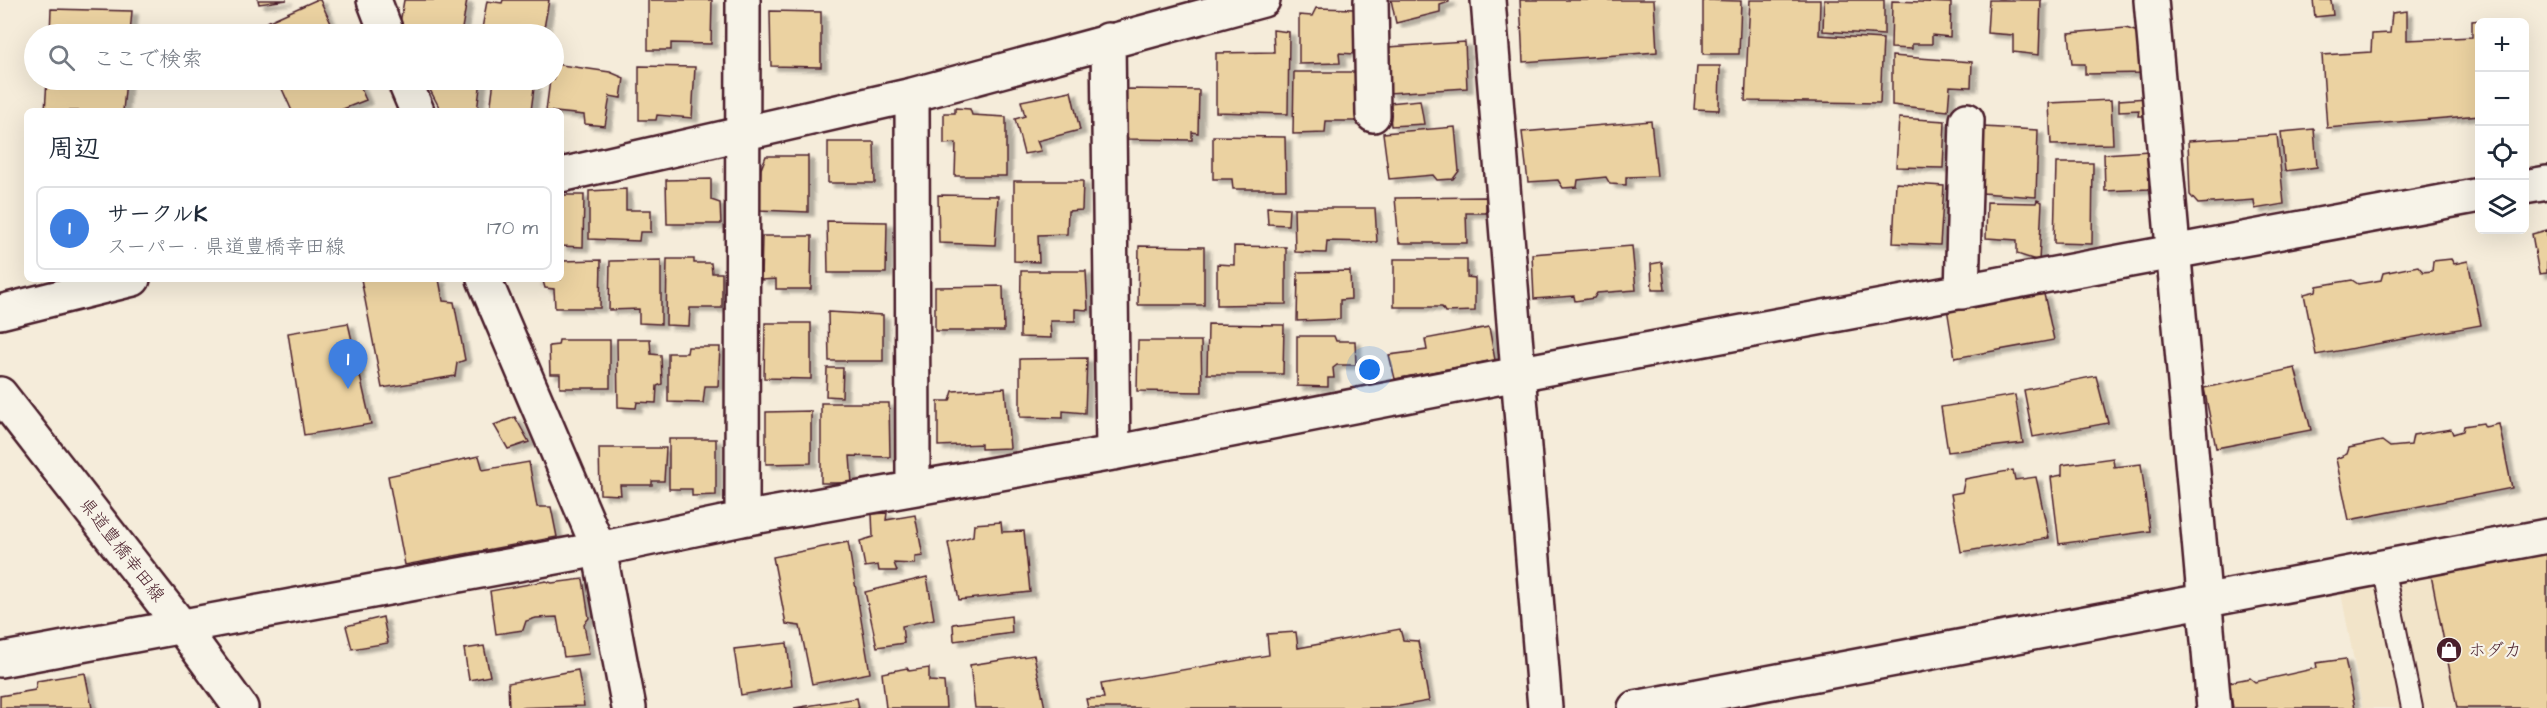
<!DOCTYPE html>
<html lang="ja">
<meta charset="utf-8">
<style>
:root{--surface:#fff;--page:#f2f2f3;--text:#1f2937;--muted:#747a83;--line:#e0e1e3;--accent:#b45309}
body{margin:0;font-family:"Architects Daughter","Klee One",sans-serif;background:var(--page);color:var(--text)}
.controls{position:absolute;right:18px;top:18px;display:grid;overflow:hidden;border-radius:9px;box-shadow:0 6px 24px #0002}
.controls button{width:54px;height:54px;display:grid;place-items:center;padding:0;border:0;border-bottom:2px solid var(--line);background:var(--surface);color:var(--text);font:30px sans-serif}
.you{position:absolute;left:1370px;top:370px;width:21px;height:21px;margin:-15px;border:4px solid #fff;border-radius:50%;background:#1a73e8;box-shadow:0 0 0 9px #1a73e833}
.badge{display:grid;place-items:center;width:39px;height:39px;border-radius:50%;background:var(--accent);color:#fff;font-size:20px;font-weight:700}
.pin{position:absolute;translate:-50% -50px;filter:drop-shadow(0 2px 3px #0008)}
.pin::after{content:'';position:absolute;top:32px;width:21px;height:18px;background:inherit;clip-path:polygon(0 0,100% 0,50% 100%)}
.list{margin:0;padding:0;list-style:none}
h2{display:flex;justify-content:space-between;align-items:center;height:78px;margin:0;padding:0 24px;font-size:26px}
h2 small{font-size:20px;font-weight:400;color:var(--muted)}
.list li{display:grid;grid-template-columns:39px 1fr auto;gap:18px;align-items:center;box-sizing:border-box;height:84px;margin:0 12px 12px;padding:0 12px;border:2px solid var(--line);border-radius:9px}
.list b{display:block;font-size:22px;white-space:nowrap}
.list p{margin:0;font-size:20px;white-space:nowrap;color:var(--muted)}
.list em{font-size:20px;font-style:normal;color:var(--muted)}
.icon{flex:none;width:33px;height:33px;fill:none;stroke:currentColor;stroke-width:2;stroke-linecap:round;stroke-linejoin:round}
.map{position:relative;flex:none;width:2547px;height:708px;overflow:hidden}
.search{position:absolute;background:var(--surface);box-shadow:0 6px 24px #0002;left:24px;top:24px;width:540px;height:66px;display:flex;align-items:center;gap:15px;box-sizing:border-box;padding:0 21px;border-radius:33px;color:var(--muted);font-size:22px}
.panel{position:absolute;background:var(--surface);box-shadow:0 6px 24px #0002;left:24px;top:108px;width:540px;height:174px;border-radius:9px}
.map>svg:first-child{display:block}
</style>
<div class="map">
<svg width="2547" height="708" viewBox="0 0 2547 708">
<defs>
<filter id="shadow"><feDropShadow dx="6" dy="4" stdDeviation="1.5" flood-color="#0004"/></filter>
</defs>
<rect width="100%" height="100%" fill="#f5ecda"/>
<filter id="ink" filterUnits="userSpaceOnUse"><feTurbulence type="fractalNoise" baseFrequency=".0167" numOctaves="2"/><feDisplacementMap in="SourceGraphic" scale="12" xChannelSelector="R" yChannelSelector="G"/><feConvolveMatrix kernelMatrix="1 2 1 2 8 2 1 2 1" color-interpolation-filters="sRGB"/></filter>
<g filter="url(#ink)">
<!-- built -->
<path fill="#f2e4c9" d="M2547,552V708H2363L2341,593Z"/>
<!-- building -->
<path fill="#ebd2a1" stroke="#4a1f2b" stroke-width="1.5" filter="url(#shadow)" d="M258,0H287L259,4Z
M316,0H320L336,34H259L256,27Z
M404,0H467L461,34H435L399,29Z
M503,0H549L543,34H481L487,1L502,3Z
M648,0H712L711,44L671,43V50H648Z
M1391,0H1449V2L1440,5V12L1396,23Z
M1520,0H1654L1657,52L1523,62Z
M1703,0L1741,1L1739,54H1703Z
M1750,0H1820L1819,35L1883,39L1880,103L1745,101Z
M1824,0H1884V35L1823,31Z
M1989,0H2041L2039,55L2013,52V35L1987,33Z
M2313,0H2331L2333,15L2315,17Z
M1892,1L1951,3L1950,37L1932,35V44H1912V49L1891,48Z
M1316,8L1355,9V54L1339,53L1340,63L1299,64V15L1312,16Z
M51,9L132,11L130,34H50Z
M770,11L821,12V67L771,66Z
M2407,11V40L2472,37V21L2482,20L2480,115L2327,128L2322,55L2371,52L2372,34L2390,33L2392,13Z
M2126,28L2138,32L2144,73L2085,74V64H2072L2069,33Z
M1273,30L1289,32L1288,114L1216,112V53L1274,52Z
M1465,42L1467,88L1388,93V47Z
M1892,56L1972,62L1971,87L1950,86L1948,111L1892,105Z
M554,64L610,72L624,78L621,98L610,96L605,126L585,124L584,115L546,111L550,80H554Z
M639,66L695,67L692,118L657,115L656,120H639Z
M1697,66H1720L1719,110L1694,109Z
M1294,72H1363L1359,121H1326L1325,133L1293,134Z
M47,80H126L123,111H45Z
M278,80H357L366,100L338,111H292Z
M425,80H481L477,111H441Z
M494,80H535L531,111H490Z
M1126,89L1199,90L1198,133L1192,132V140L1126,139Z
M1071,91L1080,130L1037,141L1041,151L1024,154L1015,119L1025,116L1021,101Z
M2147,98L2148,116H2138L2139,110L2119,111V100Z
M1420,100L1424,124L1391,126L1389,103Z
M2111,100L2113,144L2051,145L2049,103Z
M955,108L970,109L972,115L1006,117V176H955L956,143L944,144V113H955Z
M1899,118L1945,121L1943,168L1896,167Z
M1651,121L1657,176L1626,177V185L1610,184L1606,177L1578,180L1577,187L1563,188L1558,180L1528,182L1522,132Z
M1455,127L1459,171L1453,179L1437,180L1433,175L1389,179L1383,133Z
M1983,127L2038,130L2036,197L1982,193Z
M2314,129L2317,167L2285,171L2281,132Z
M2277,135L2284,204L2255,209L2254,200L2198,204L2190,195L2188,141Z
M1213,136L1285,137L1286,189H1233L1232,179H1213Z
M828,142H874L875,183H828Z
M2149,151V189L2105,191L2104,154Z
M766,156H808V212L759,210L761,169Z
M2056,163H2093L2092,244L2054,243Z
M711,179V200L720,203L721,224H667L666,180Z
M1014,181H1083L1082,210L1068,211L1067,234L1038,235L1039,262L1014,261Z
M1896,183L1944,186L1940,245L1893,243Z
M626,189V210H651V232H640L639,241L589,239V191Z
M561,195H584L583,247L561,246Z
M938,195L998,196L995,245L939,243Z
M1486,197V213H1466L1467,243H1399L1395,198Z
M2037,200L2042,202L2039,261L2017,254V240L1986,238L1987,202L2036,203Z
M1267,207L1289,208L1288,225L1268,224Z
M1294,208H1375L1377,242L1327,241L1326,253L1295,252Z
M827,221L887,222L886,273H828Z
M2547,230V273L2539,274L2532,234Z
M762,236H812L811,289H776V279L761,280Z
M1139,246L1204,247V305H1138Z
M1234,246L1286,247V304L1217,305V264L1234,265Z
M1632,246L1636,290L1597,293L1594,298L1575,301L1574,296L1534,299L1532,254Z
M667,259H694V263H711L712,273H722V308H690L689,326L666,325Z
M1394,259H1467V277L1475,278V311L1445,312L1442,307H1394Z
M2451,259L2454,264L2468,261L2481,325L2316,355L2304,294L2316,291L2317,286L2352,280L2358,284L2381,280L2383,273L2418,266L2423,272L2432,271L2433,261Z
M601,260L600,308H555L554,289L545,288L543,281H535L561,279V261Z
M661,260V324L639,323V309L609,310L610,261Z
M1662,262L1665,290H1652L1651,264Z
M1021,271H1086L1088,310L1075,309V321H1050L1051,338L1020,337Z
M1350,271L1351,299L1340,300V319L1297,321L1298,272Z
M361,279H439L443,301L454,302L465,360L457,363L455,376L382,388Z
M1003,286L1004,331H935V287Z
M2044,294L2054,340L1955,358L1947,308Z
M828,312L883,315V361H829Z
M348,323L371,424L304,435L288,333Z
M765,323H811V379L764,378Z
M1208,324L1284,325L1283,374H1207Z
M1489,327L1495,360L1395,379L1389,355L1427,350L1425,339Z
M1297,336H1334L1336,341H1355L1356,365H1337L1333,368L1334,378H1328V387L1297,386Z
M617,339H650L651,354L661,355L662,384L657,386L656,403L637,402L636,408L618,407Z
M559,340H610V388H560V374H550L549,346L558,345Z
M1138,341H1201L1202,392L1137,391Z
M688,347H720L718,386H705L703,403L668,402V353H687Z
M1087,358L1085,413L1063,411V418L1020,417V359Z
M827,368H843L842,397L826,396Z
M2295,368L2311,430L2216,448L2204,388Z
M2096,376L2108,423L2033,437L2024,390Z
M1005,388L1010,448L981,449V444L938,446V401H950L953,391Z
M2015,395L2023,443L1948,452L1941,407Z
M821,403H889L890,457L850,456L852,483H821Z
M811,411V463L766,464V412Z
M515,417L529,442L508,449L494,425Z
M2483,423L2485,427L2499,424L2512,488L2349,520L2336,459L2347,454L2349,448L2382,441L2390,447L2411,445L2413,435L2451,429L2453,434L2463,431L2464,426Z
M669,439H716V495L692,496V489H669Z
M599,448H666L664,481H652V485H620L621,495L600,494Z
M479,456L483,470L529,462L537,507H551L557,537L405,565L388,476Z
M2113,458L2114,467L2141,464L2150,531L2059,544L2051,477L2062,475V465Z
M2013,470L2015,480L2036,477L2049,538L1961,552L1951,494L1962,492L1965,479Z
M887,513L886,520L915,515L923,556L915,557V564L894,563L897,571H879L878,565L865,567L860,541L873,537L872,514Z
M1001,522L1002,532L1024,531L1030,592L959,600L948,543L973,536L974,524Z
M848,542L870,673L812,684L800,626L786,624L773,557Z
M2547,552V708H2457L2431,575Z
M927,577L934,619L902,626L904,643L877,647L865,592Z
M583,579L589,618L584,624L589,654L564,657L557,617L536,618L526,621L523,630L496,634L490,591L546,581L552,583Z
M1011,616L1012,633L954,641L953,624Z
M383,617L388,643L352,649L346,626Z
M1400,629L1403,640L1418,641L1429,701L1389,708H1088L1086,699L1104,698L1101,684L1269,655L1267,634L1296,632L1298,648Z
M787,643L792,686L741,695L734,649Z
M484,646L490,676L469,680L464,649Z
M1034,655L1045,708H975L970,665Z
M2345,659L2355,708H2233L2229,682L2250,678L2255,682L2317,668L2316,663Z
M907,668L909,671L929,668V681L944,682L946,708H886L882,673Z
M578,670L584,706L509,708L508,683Z
M85,673L92,708H0V696L35,690L37,681Z
M857,698L859,708H794Z"/>
<g fill="none" stroke-linecap="round" stroke-linejoin="round">
<!-- lane casing -->
<g stroke="#4a1f2b" stroke-width="24">
<path id="lane" d="M2383,567L2412,708"/>
</g>
<!-- street casing -->
<g stroke="#4a1f2b" stroke-width="38">
<path id="street" d="M374,0L387,34
M1371,0L1373,115
M1488,0L1545,708
M2151,0L2214,708
M1108,40L1113,453
M404,80L417,111
M912,95L913,488
M561,175L912,95L1263,0
M2524,187L2547,183
M484,279L599,549L629,708
M1962,292L1967,120
M0,312L133,279
M742,519L743,0
M0,660L599,549L742,519L1113,453L1538,370L2480,195
M1635,708L2547,536"/>
</g>
<!-- secondary casing -->
<g stroke="#4a1f2b" stroke-width="38">
<path id="secondary" d="M0,394L181,626L241,708"/>
</g>
<!-- lane -->
<use href="#lane" stroke="#f7f3e8" stroke-width="20"/>
<!-- street -->
<use href="#street" stroke="#f7f3e8" stroke-width="33"/>
<!-- secondary -->
<use href="#secondary" stroke="#f7f3e8" stroke-width="33"/>
</g>
</g>
<!-- icons -->
<defs>
<g id="shop-disc" transform="scale(1.35)"><circle r="9.5" fill="#4a1f2b" stroke="#f7f3e8"/><path d="M-5-2.5h2.3a2.7 3.5 0 0 1 5.4 0H5L5.5 6h-11ZM-1.5-2.5h3a1.5 2.3 0 0 0-3 0Z" fill="#fff"/></g>
</defs>
<g fill-rule="evenodd">
<use href="#shop-disc" x="2449" y="650"/>
</g>
<g text-anchor="middle" dominant-baseline="central" stroke-width="4.5" stroke-linejoin="round" paint-order="stroke">
<!-- street labels -->
<g font-size="18" fill="#4a1f2b" stroke="#f7f3e8">
<text transform="translate(122 550) rotate(52)">県道豊橋幸田線</text>
</g>
<!-- poi labels -->
<g font-size="18" fill="#4a1f2b" stroke="#f7f3e8" text-anchor="start">
<text x="2468" y="650">ホダカ</text>
</g>
</g>
</svg>
<div class="controls">
<button>+</button>
<button>−</button>
<button><svg class="icon" aria-label="locate" viewBox="0 0 24 24"><circle cx="12" cy="12" r="6"/><path d="M12 2v4M12 18v4M2 12h4M18 12h4"/></svg></button>
<button><svg class="icon" aria-label="layers" viewBox="0 0 24 24"><path d="M12 4l9 5-9 5-9-5zM3 14l9 5 9-5"/></svg></button>
</div>
<div class="you"></div>
<div class="pin badge" style="left:348px;top:389px;background:#3f7fe0">1</div>
<div class="search"><svg class="icon" aria-label="search" viewBox="0 0 24 24"><circle cx="10" cy="10" r="6"/><path d="M15 15l6 6"/></svg>ここで検索</div>
<section class="panel">
<h2>周辺<small></small></h2>
<ul class="list">
<li><span class="badge" style="background:#3f7fe0">1</span><div><b>サークルK</b><p>スーパー · 県道豊橋幸田線</p></div><em>170 m</em></li>
</ul>
</section>
</div>
